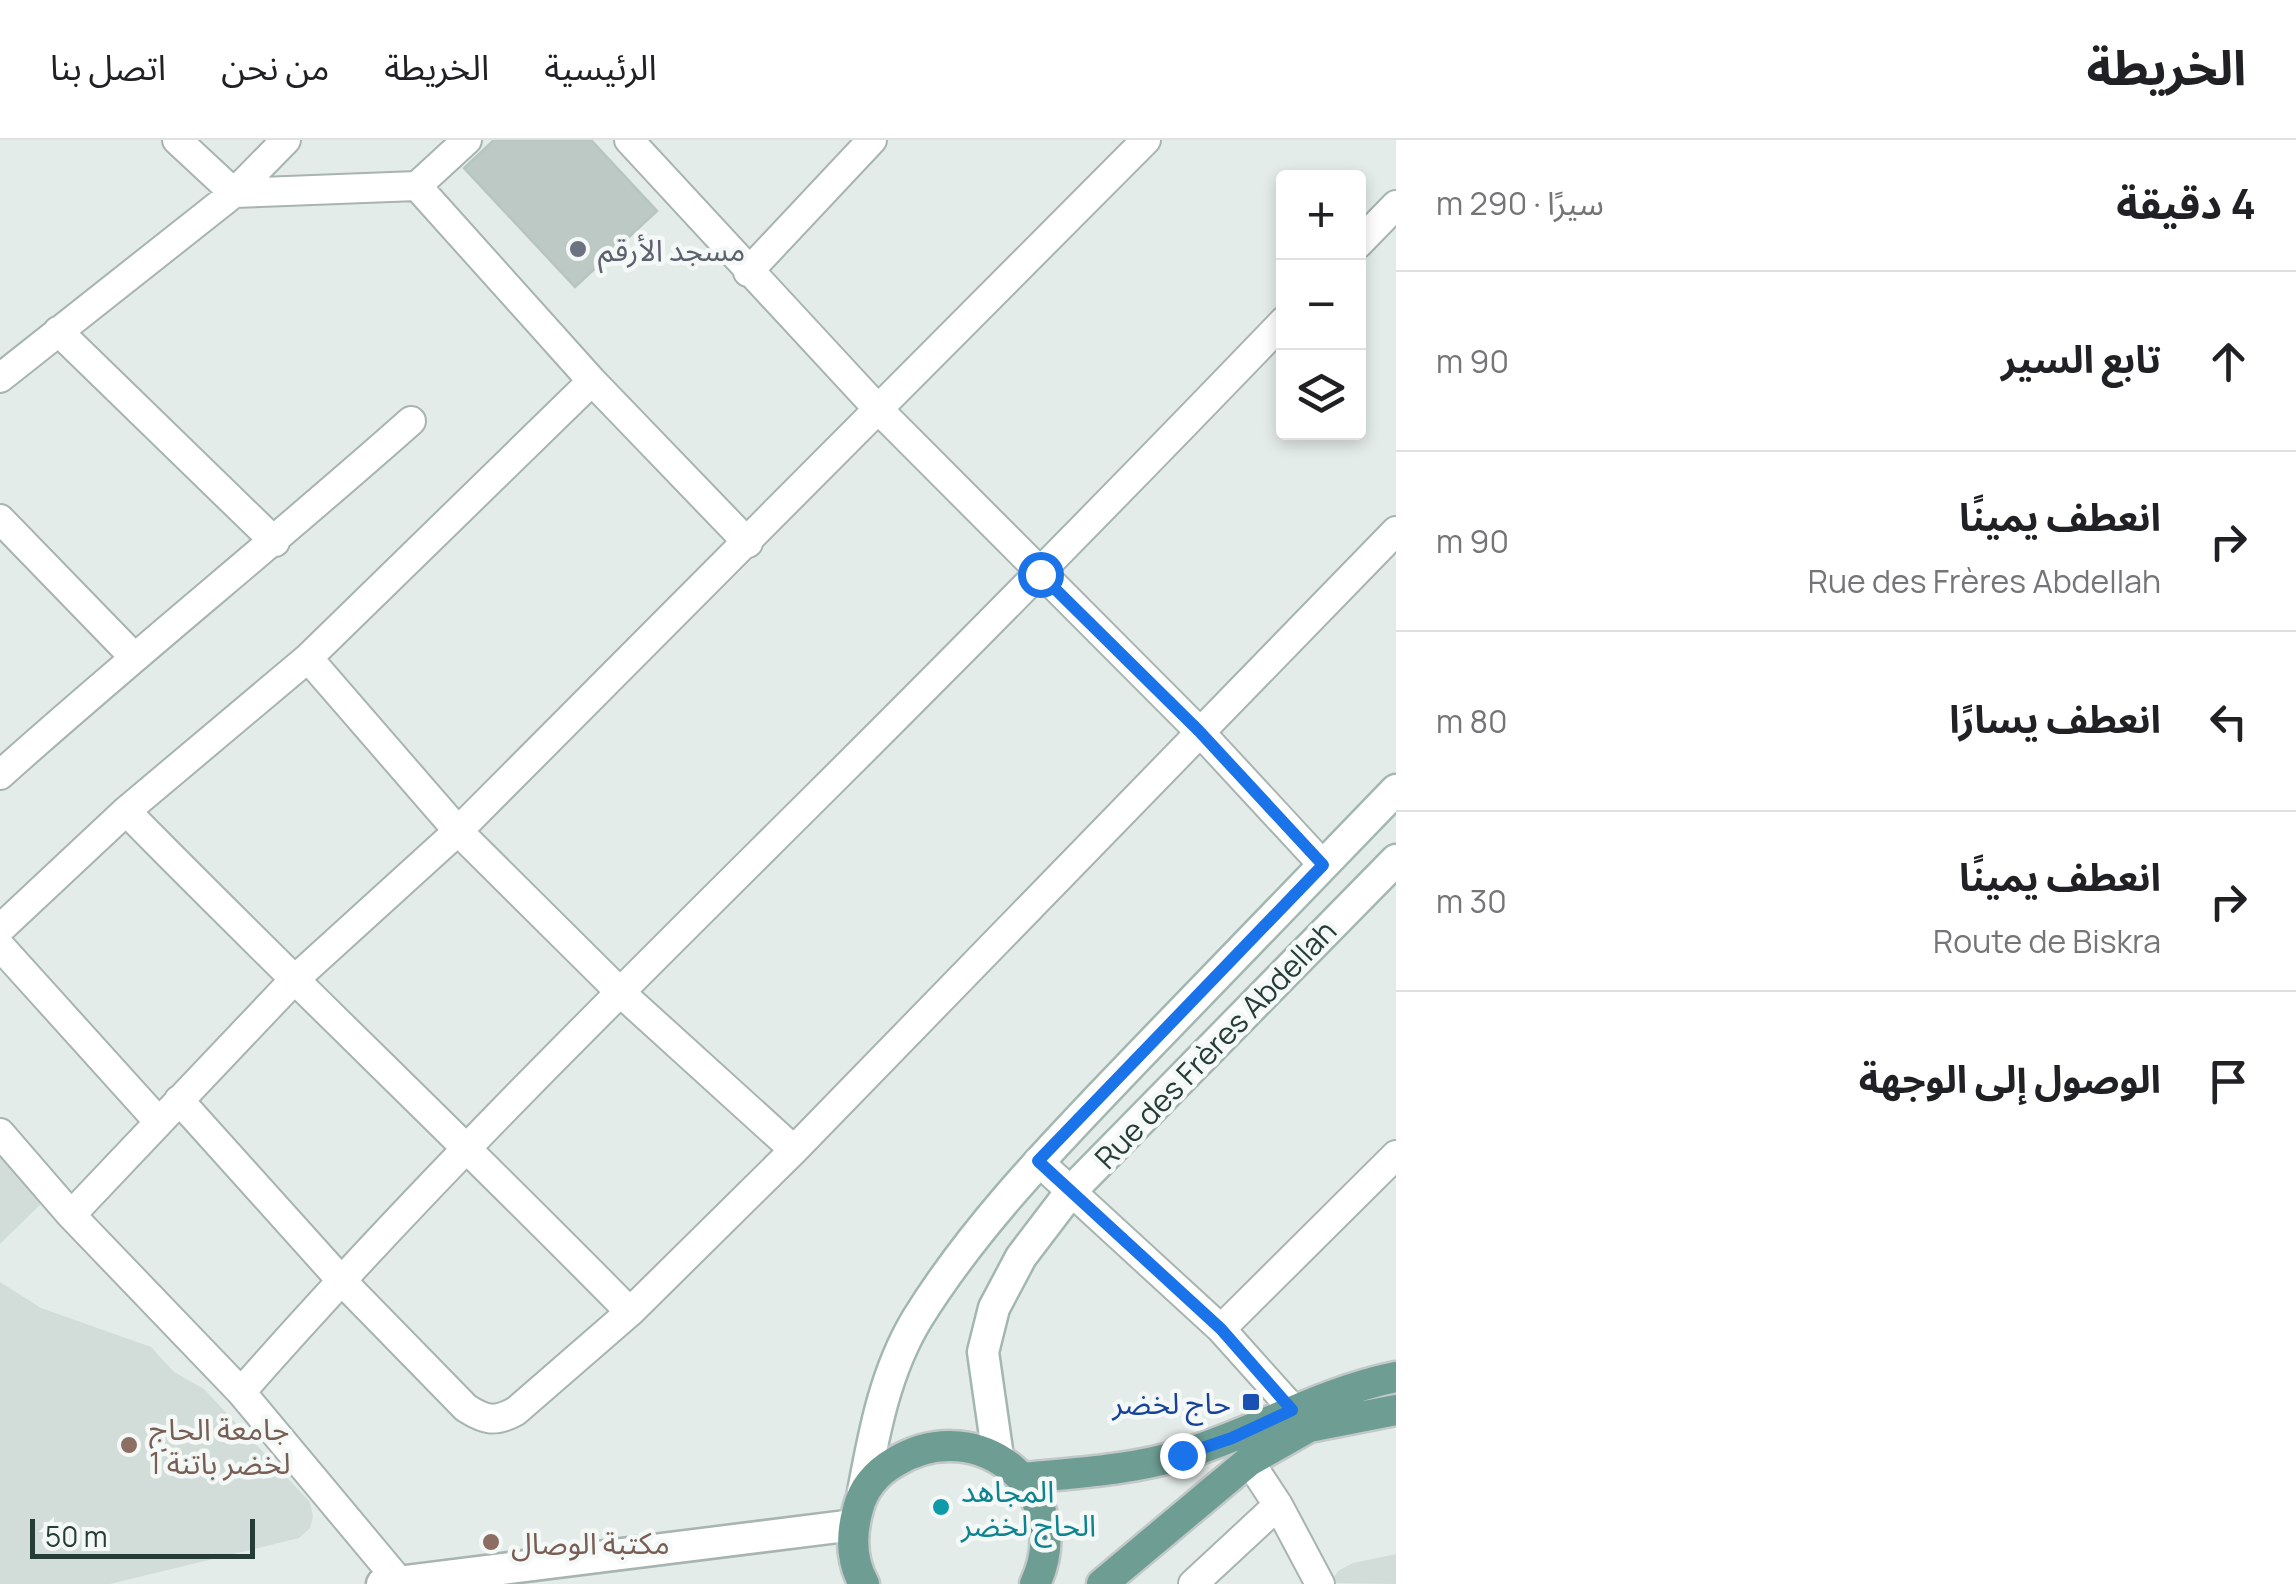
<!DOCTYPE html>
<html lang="ar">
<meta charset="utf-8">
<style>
:root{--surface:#fff;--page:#f6f6f6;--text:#202124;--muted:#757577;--line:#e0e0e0}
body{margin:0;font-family:Manrope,"Noto Sans Arabic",sans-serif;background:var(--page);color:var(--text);direction:rtl}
.controls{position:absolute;right:30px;top:30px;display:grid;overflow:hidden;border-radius:10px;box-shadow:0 5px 15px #0003}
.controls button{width:90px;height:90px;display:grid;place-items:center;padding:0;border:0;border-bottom:2px solid var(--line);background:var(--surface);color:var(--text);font:50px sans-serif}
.scale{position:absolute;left:30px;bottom:25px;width:225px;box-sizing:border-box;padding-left:10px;border:5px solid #253c37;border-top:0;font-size:28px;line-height:35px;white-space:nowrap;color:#253c37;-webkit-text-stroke:8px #f4f9f7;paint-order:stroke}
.stop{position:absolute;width:30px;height:30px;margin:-22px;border:8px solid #1a73e8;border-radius:50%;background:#fff}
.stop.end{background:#1a73e8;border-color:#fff;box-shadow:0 2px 10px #0008}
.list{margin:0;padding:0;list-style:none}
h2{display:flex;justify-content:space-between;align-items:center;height:130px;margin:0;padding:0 40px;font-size:42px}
h2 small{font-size:32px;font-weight:400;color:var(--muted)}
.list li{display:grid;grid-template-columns:65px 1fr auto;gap:30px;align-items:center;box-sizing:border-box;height:180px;padding:0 40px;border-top:2px solid var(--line)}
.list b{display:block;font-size:38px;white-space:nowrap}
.list p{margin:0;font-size:32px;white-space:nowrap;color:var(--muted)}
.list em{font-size:32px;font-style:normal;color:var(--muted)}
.icon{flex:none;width:55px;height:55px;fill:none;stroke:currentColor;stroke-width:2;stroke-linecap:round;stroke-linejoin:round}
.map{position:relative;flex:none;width:1396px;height:1444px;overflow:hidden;direction:ltr}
header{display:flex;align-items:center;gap:60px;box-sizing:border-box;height:140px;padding:0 50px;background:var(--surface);border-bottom:2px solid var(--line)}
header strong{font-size:48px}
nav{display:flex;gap:55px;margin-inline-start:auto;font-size:35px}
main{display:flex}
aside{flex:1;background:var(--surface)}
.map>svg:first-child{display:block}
</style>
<header>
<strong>الخريطة</strong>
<nav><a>الرئيسية</a><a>الخريطة</a><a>من نحن</a><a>اتصل بنا</a></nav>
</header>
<main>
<aside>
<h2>4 دقيقة<small>سيرًا · 290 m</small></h2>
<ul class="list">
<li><svg class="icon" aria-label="ahead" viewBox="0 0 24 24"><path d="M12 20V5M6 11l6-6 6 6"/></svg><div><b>تابع السير</b></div><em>90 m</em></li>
<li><svg class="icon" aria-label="right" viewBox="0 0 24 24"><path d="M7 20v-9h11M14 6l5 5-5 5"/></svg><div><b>انعطف يمينًا</b><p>Rue des Frères Abdellah</p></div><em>90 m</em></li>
<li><svg class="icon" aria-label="left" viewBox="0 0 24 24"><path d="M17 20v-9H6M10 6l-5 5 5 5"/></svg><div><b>انعطف يسارًا</b></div><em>80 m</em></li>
<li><svg class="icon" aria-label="right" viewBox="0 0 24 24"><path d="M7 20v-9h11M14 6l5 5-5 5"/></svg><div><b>انعطف يمينًا</b><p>Route de Biskra</p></div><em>30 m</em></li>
<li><svg class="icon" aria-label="arrive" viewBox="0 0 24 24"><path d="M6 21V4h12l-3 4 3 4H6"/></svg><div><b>الوصول إلى الوجهة</b></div></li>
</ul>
</aside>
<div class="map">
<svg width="1396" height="1444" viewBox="0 0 1396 1444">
<rect width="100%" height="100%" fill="#e4ece9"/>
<!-- built -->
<path fill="#d2dcd8" d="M0,1000L50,1055L0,1104Z
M0,1142L41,1168L151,1207L174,1232L204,1249L310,1362L313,1377L310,1388L299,1398L110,1444H0Z
M1396,1414V1444L1330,1443L1338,1431L1353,1423Z"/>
<!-- building -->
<path fill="#bcc9c5" stroke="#b7c5c0" stroke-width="2.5" d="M494,0H591L657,71L575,147L464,28Z"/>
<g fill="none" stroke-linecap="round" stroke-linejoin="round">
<!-- minor casing -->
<g stroke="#a7b4b0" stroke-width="32">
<path id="minor" d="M177,0L234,53L417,46L467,0
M629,0L878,269L1199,591L1323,725
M417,46L592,241L748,403
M1358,104L1396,65
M748,132L872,0
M58,191L275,402
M0,238L234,53L286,0
M0,379L133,516
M308,518L458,691L620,852L794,1010
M0,635C135,514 276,401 411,281
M126,671C292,840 464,1003 630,1172
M0,789L126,671L308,518L592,241
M0,806L159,982
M179,960L340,1139L466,1268C485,1280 495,1283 516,1271L630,1172L794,1010L1396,391
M0,993L71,1075L241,1252L398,1440
M1038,1021L1221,1189L1308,1286
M71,1075L293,841L458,691L1146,0
M1221,1189L1396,1015
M241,1252C424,1044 622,850 818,655C975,499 1130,341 1284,181
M1249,1321L1278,1365L1320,1444
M1193,1444L1278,1365"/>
</g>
<!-- tertiary casing -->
<g stroke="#a7b4b0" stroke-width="35">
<path id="tertiary" d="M382,1444L854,1385"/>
</g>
<!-- secondary casing -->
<g stroke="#a3b7b1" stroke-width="35">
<path id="secondary" d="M998,1317L983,1212L994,1168L1021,1117L1072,1050L1396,720
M863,1352C874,1293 885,1232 917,1179C977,1082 1059,1000 1137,918C1223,829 1309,739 1396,650"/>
</g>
<!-- primary casing -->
<g stroke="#c2c8c7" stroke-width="35">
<path id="primary" d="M1023,1338C1077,1333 1132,1330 1184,1314C1257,1292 1321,1252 1396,1237
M864,1444C851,1421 851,1394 858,1369C863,1349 876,1333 895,1322C979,1270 1078,1353 1035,1444
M1102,1444L1249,1321L1309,1287L1396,1270"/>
</g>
<!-- minor -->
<use href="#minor" stroke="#fff" stroke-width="28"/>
<!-- tertiary -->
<use href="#tertiary" stroke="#fff" stroke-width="30"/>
<!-- secondary -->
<use href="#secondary" stroke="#fff" stroke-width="30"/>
<!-- primary -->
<use href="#primary" stroke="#6d9d93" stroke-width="30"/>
</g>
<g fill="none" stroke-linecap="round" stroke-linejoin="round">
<!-- route -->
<path stroke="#1a73e8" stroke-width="12" d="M1040,434L1199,591L1323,725L1038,1021L1221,1189L1292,1270L1232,1298L1182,1315"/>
</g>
<!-- markers -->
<circle fill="#6b7280" stroke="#f4f9f7" stroke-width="4" cx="578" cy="109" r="10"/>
<rect fill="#1a4fb4" stroke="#f4f9f7" stroke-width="4" x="1241" y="1252" width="20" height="20" rx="5"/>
<g fill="#8d6e63" stroke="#f4f9f7" stroke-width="4">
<circle cx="129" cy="1305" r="10"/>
<circle cx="491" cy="1402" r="10"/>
</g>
<circle fill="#0f9aa8" stroke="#f4f9f7" stroke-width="4" cx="941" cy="1367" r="10"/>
<g text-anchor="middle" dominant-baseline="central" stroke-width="9" stroke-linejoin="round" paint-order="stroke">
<!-- worship labels -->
<g font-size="30" fill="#5b616d" stroke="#f4f9f7" text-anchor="start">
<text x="598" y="109">مسجد الأرقم</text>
</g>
<!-- street labels -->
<g font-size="30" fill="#253c37" stroke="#f4f9f7">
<text transform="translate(1215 904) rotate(-46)">Rue des Frères Abdellah</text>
</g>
<!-- transit labels -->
<g font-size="30" fill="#164399" stroke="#f4f9f7" text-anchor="end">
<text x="1231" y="1262">حاج لخضر</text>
</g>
<!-- education labels -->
<g font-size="30" fill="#785e54" stroke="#f4f9f7" text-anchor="start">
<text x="149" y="1288">جامعة الحاج<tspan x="149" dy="34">لخضر باتنة 1</tspan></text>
<text x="511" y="1402">مكتبة الوصال</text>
</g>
<!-- culture labels -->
<g font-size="30" fill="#0d838f" stroke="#f4f9f7" text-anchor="start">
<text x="961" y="1350">المجاهد<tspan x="961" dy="34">الحاج لخضر</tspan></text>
</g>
</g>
</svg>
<div class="controls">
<button>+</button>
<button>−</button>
<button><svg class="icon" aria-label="layers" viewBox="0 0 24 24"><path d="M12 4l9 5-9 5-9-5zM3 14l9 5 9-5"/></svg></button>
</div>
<div class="scale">50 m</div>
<div class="stop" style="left:1040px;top:434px"></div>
<div class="stop end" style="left:1182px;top:1315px"></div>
</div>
</main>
